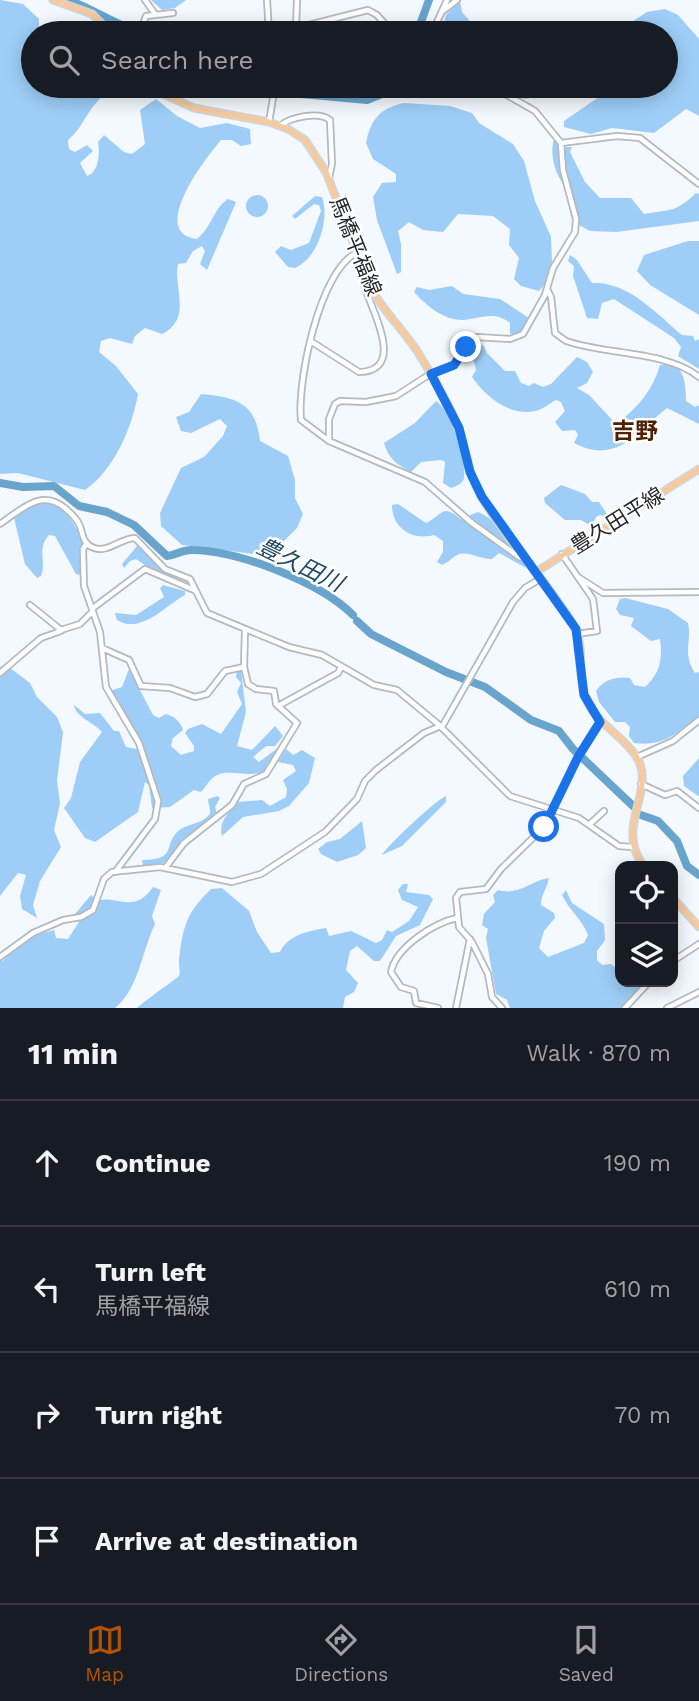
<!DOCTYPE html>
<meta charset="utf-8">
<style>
:root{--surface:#171b24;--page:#20242c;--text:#f1f3f6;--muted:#9ea1a6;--line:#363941;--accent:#b25302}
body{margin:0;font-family:"Work Sans","Noto Sans JP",sans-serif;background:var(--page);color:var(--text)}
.controls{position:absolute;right:21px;bottom:21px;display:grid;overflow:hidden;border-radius:14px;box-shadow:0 4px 18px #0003}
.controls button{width:63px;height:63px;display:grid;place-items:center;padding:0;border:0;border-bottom:2px solid var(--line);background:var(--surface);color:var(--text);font:35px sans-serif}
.stop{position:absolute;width:21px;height:21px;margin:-16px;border:5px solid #1a73e8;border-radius:50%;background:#fff}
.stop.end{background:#1a73e8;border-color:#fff;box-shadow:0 2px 7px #0008}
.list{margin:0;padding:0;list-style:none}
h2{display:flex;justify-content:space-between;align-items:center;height:91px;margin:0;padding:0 28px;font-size:30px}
h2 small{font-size:23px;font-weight:400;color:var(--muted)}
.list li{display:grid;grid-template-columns:46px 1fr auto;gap:21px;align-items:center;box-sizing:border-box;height:126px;padding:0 28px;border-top:2px solid var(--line)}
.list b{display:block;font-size:26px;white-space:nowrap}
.list p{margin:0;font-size:23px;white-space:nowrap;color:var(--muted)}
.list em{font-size:23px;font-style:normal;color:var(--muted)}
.icon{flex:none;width:38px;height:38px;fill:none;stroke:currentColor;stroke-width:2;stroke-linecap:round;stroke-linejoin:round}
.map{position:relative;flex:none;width:699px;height:1008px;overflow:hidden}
.search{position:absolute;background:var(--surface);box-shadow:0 4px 18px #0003;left:21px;right:21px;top:21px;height:77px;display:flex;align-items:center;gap:18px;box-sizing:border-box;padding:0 24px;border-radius:38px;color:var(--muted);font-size:26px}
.sheet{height:595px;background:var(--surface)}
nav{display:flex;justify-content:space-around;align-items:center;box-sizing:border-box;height:98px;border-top:2px solid var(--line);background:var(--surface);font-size:19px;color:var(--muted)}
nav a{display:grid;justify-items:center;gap:4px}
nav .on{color:var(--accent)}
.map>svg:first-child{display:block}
</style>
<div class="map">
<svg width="699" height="1008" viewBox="0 0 699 1008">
<rect width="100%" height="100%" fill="#f3f9fe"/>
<!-- green -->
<path fill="#9ecef8" d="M0,0L23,4L39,19V26L49,33H33V86H109C104,96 98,100 92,108C83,120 80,130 68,140L69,149L75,152L87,145L93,151L80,163L87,176C99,172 100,153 98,142L104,135L124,152L132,154L145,144L140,110L156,99L177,116L200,128L227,123L250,129L251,144L241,146L232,140H221C207,156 147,233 197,239C211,228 214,208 228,199L236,202L207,270L200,264L205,251L202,246L193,251L186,263L178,264C173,289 193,318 162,334L145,328L135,336L132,344L110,338L101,341L99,352L116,366L138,394C132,428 114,470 85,490L18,473L0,474Z
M151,0H186L175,8L162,10Z
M460,1L462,12L469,20L468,33H453L451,27L444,23L446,15Z
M665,9L678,15L699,39V116L686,109L654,133L612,128L591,134L564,127V121L615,86H666V33H615L647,12Z
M497,86H533L535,97L525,99Z
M404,103L450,106L472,113L479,123L513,144L524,161L535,201L551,237L552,263L545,284L539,291L521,286L514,279L519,258L509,245L510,229L493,216L458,214L443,232L423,230L409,222L398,231L401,244V272L397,274L377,220L373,197L382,183L396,182V174L373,159L366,143C371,119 380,108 404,103Z
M554,140L565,147H572L570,152L585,182L600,198H631L644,214C671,209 675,213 696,193L699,194V221L616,232L590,231L579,225L569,188C556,182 549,153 554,140Z
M246 206a11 11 0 1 1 22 0a11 11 0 1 1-22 0Z
M315,196L322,197C330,220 318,258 295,268L288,267L275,252L281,246L291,250L309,243L321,211L319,205L314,204L295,219L292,216Z
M688,241H699V315L650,285L637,271L644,255Z
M570,255L577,260L592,283C628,281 657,314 682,335L693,336L695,341L699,339V369L678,356L681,347L674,338L614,299L602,303L598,319L587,318L573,276L574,266L568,261Z
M452,286L463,294L500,299L529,318L528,326L520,333L510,334V323C494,310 480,319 462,320C443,320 426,305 414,292L417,287L429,290Z
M483,345L487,353L505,371H515L521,383L529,386L534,383L543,387L551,384L577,357L587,362L593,372L587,383L577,388L589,395L616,424C637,409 653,390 660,365C684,359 686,383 686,401L695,407L699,405V424L667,408L654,419L651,426C623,445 607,460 574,443L578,435L575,430L562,431L555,422L565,411L561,402L556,400C550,403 542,410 535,411C510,417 485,396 472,377L476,370L471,350Z
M201,394C236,397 256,403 260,441L288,456L295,480V498L303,514L297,528L269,556L182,545L161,526L160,513L181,468L204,457L223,436L227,426L220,419L191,433L181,431L176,417L189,412Z
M436,401C451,411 467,459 464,478C463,484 456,486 451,488L443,483L445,462L441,460L421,462L411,472C396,464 389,459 384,443L415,423Z
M561,485L585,494L592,502H599L609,517L606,519L601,515L597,516L591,526L581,520H565L545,503L544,498Z
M38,502C64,503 75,521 83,544L80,552L81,575L76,574L55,536L49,535C36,550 47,560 41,576L37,578L25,564L14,518Z
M398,504L426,523C444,515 440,503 461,519L478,512C496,518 521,552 526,568L499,553L492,559C481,560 467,550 457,555C451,558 448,563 442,565L437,562L443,552V541L434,535C412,541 392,528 392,505Z
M137,546L172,577L160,575L136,559L130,561L124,568L122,564Z
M163,585L185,591V595C166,605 141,635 117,620L115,613L136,615L164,597L160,588Z
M625,598L668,609L688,623C692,642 682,653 695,673L699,672V716C677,733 664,747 634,743L629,736L630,727L625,722H615L599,702L596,691C604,679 617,676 630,678L634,685L645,687C660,674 663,658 660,639L651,641L631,626L634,618L620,615L616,609L620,599Z
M6,665L30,683L37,697L57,717L63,732L57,781L60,803L54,830L61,847L40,881L33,905L37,918L22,909L20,896L26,875L18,873L0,896V667Z
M129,669L153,715L159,718L166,714C174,716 181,722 183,730L173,738L171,746L181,755L194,751V746L185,733L188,729L202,724L221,734L242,704L237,692L241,683L236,677L237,672L241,671L246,712L237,746L252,750L275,726L283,736L275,746H266L253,757L259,762L278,748C268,790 236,766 217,775C210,778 206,787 201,792L194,790L170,807L152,808L149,785L145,782L138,812L95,842L85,838L64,808L71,798L80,762L102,732C94,722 76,718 74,705L85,714L100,713L114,731H119L126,747L137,749L142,745L110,691L122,687Z
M286,749L293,755L302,750L315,758L309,783L289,806L279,811L243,817L222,836C218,821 229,813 238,802L262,800L270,806L286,797L287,789L283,780L296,771L293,765L278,762Z
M699,758V796H698L684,786L683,776Z
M217,796L220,798L215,807L217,814L181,840L168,862L143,866L142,860C177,860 163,846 178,831C186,824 202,824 209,815C212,811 208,804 208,799Z
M446,796V802L402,846L382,855C388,845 436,800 446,796Z
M362,821L366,848L358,855L337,862L321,854L318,849L327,842L340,839Z
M549,878C547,889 541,894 541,905L554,913L555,918L544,931L539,948L548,957L584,943L588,935C582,919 569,910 562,895L566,890L572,903L604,924L605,940L597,951V960L602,965L611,964L616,968L617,981L645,982L621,1008H510L507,1000L496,994L486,938L488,929L482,925L484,914L495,902L493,895L498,890C519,896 530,881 549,878Z
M403,884H408L406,892L429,895L433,899L420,925L396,936L380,961H374L357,946L350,951L346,970L358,983L354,992L345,997L343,1008H137C145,1000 178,978 179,976C181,971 178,965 179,960C183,927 186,913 211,889L222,888L249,911L257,932L271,953L280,952C288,935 308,931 326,928L329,936L351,931L376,943L382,940L387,930L392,932L409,921L418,907L402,900L398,890Z
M153,887L161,890L152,916L155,924C142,950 139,989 115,1008H0V959L3,961C19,943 30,936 54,930L56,938L68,939L79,922L75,914L91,895L98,900C121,896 134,914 153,887Z"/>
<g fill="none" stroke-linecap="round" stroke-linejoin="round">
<!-- river -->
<path stroke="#68a4cb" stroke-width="8" d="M68,0C94,9 116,26 143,33
M417,33L429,0
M214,86L367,100L387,92L392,86
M0,483L23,487L54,486L79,506L107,512L134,525L167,556C176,555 184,549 193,550C239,551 320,582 353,615
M357,621L371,634L446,672L485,687L531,720L559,731L573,749L633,806
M638,814L658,821L677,841L687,866L699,875"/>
<!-- minor casing -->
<g stroke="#b3bac0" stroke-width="8">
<path id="minor" d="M145,0L155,14
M267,0L269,33
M443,11L457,0
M296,27L297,0
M140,33L146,16L173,13
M277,33L368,10L377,15L393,33
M432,33L447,0
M269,122L275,86
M280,126C290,117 319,111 330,120L332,164L329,178
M561,143L617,136L640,138L699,184
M356,253C319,272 297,382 301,420L329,441L425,482L472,523L519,557L525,558
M547,289L551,297L555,333L566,341C606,355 668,351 699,377
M312,342L359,372C409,371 369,306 363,282L367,279
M329,441V419L335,404L340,401L366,402L396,396L427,376L454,365L476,337L510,339L523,334L545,295L553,268L575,232L576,219L563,170L561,143L535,111L491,86
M0,524C21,510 42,487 66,509C72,514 77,519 80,526C83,535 83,544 94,548C108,553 121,538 135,538L165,569L190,579L207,613L289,647L322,655L374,685L397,690L438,724L510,796L579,818L619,846L632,847
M87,543L83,549L84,586L100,632L106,687L139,743L158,801L155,819L116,871
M562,554L593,599L597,631L577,634
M578,577L603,593L699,592
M30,605L61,630L80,624L92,612
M93,608L145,569L194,590
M102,648L129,660L141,686L170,688L195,697L207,694L225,671L244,667
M0,673L41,638L61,631
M278,706L338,673L341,667
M637,757L673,741L699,720
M641,784L665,795L677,791L699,808
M590,824L604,811
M166,867L184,843L232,805L244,784L266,774L297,723L276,704L274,691L256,689L248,684L244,667L245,630
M0,957L33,933L63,920L81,917L93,910L104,879L112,872L160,867L232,882L261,874L325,832L357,799L365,781L376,770L424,733L443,725L513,602L525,588L540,579
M673,961L699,944
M438,1008L416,1003L414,991L401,987L391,972C396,947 434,923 457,918
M456,1008L470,939
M502,1008L492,997L488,974L472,942L459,927L456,898L460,892L486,889L501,869L544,827L578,757L600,722
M625,1008L649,982
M667,1008L699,992"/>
</g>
<!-- major casing -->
<g stroke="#d3d4d4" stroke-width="9">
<path id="major" d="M53,0L92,14L111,33
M145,86L194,108L269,122L288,129L305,140L326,172L370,286C383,313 407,332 422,359C435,381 450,405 459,429C467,451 468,474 480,494C506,540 545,578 573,624C586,645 576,673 585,696C594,723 621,733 636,756C658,790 613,827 644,866
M536,572L699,469
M673,898L699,927"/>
</g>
<!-- minor -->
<use href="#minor" stroke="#fff" stroke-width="4.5"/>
<!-- major -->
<use href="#major" stroke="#f9c99b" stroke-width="5"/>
</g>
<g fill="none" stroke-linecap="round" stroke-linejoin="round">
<!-- route -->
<path stroke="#1a73e8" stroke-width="9" d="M466,347L454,365L431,374L459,428L470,472L482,497L576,629L584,695L600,722L578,757L544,827"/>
</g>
<g text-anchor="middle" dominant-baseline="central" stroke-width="5" stroke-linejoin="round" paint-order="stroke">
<!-- street labels -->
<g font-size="21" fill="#25282a" stroke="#fff">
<text transform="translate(356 246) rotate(68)">馬橋平福線</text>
<text transform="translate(617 520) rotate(-32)">豊久田平線</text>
</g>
<!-- neighbourhood labels -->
<g font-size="23" font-weight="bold" fill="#4e2000" stroke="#fff">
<text x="635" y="431">吉野</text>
</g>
<!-- water labels -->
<g font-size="23" font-style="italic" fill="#1c4a66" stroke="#fff">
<text transform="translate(300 565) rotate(26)">豊久田川</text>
</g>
</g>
</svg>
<div class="controls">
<button><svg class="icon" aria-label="locate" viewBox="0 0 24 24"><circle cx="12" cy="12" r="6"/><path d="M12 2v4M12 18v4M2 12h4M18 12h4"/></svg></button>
<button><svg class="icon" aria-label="layers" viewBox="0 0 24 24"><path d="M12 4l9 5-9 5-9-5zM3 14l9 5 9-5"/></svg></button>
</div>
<div class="stop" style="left:544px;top:827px"></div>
<div class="stop end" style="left:466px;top:347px"></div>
<div class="search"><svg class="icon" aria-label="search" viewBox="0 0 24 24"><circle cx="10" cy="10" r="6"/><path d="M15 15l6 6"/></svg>Search here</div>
</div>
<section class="sheet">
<h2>11 min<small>Walk · 870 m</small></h2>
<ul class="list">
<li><svg class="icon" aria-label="ahead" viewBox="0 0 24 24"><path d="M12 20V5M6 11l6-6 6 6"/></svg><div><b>Continue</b></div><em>190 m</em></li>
<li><svg class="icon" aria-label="left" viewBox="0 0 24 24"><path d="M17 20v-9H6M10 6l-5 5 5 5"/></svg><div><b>Turn left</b><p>馬橋平福線</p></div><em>610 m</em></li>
<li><svg class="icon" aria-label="right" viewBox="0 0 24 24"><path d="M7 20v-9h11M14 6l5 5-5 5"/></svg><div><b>Turn right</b></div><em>70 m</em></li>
<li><svg class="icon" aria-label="arrive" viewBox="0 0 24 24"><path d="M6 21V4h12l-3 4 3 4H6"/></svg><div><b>Arrive at destination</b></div></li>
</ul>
</section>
<nav>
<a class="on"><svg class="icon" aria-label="map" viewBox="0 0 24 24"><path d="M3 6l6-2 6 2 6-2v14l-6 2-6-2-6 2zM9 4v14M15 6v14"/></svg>Map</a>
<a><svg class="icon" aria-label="directions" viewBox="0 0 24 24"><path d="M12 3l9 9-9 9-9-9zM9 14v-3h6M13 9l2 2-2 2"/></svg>Directions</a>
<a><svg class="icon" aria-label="saved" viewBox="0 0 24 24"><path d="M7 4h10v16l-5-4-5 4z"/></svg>Saved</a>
</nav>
